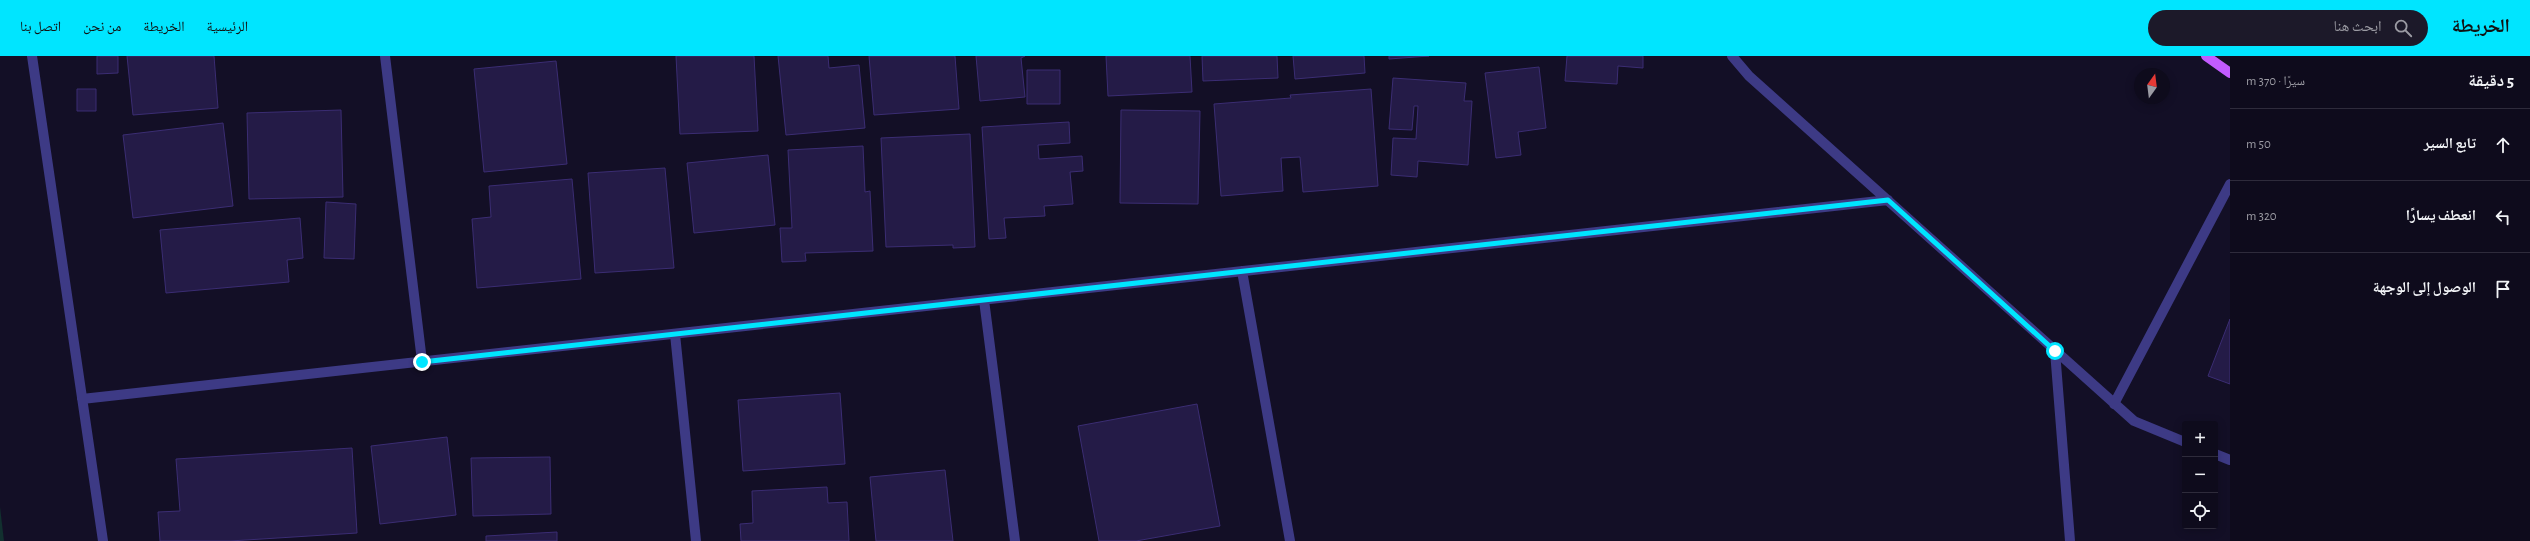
<!DOCTYPE html>
<html lang="ar">
<meta charset="utf-8">
<style>
:root{--surface:#0e0b1c;--page:#1c1929;--text:#f1f3f6;--muted:#9b9ba3;--line:#2e2b3b;--accent:#00e5ff}
body{margin:0;font-family:"Alegreya Sans","Noto Naskh Arabic",sans-serif;background:var(--page);color:var(--text);direction:rtl}
.controls{position:absolute;right:12px;bottom:12px;display:grid;overflow:hidden;border-radius:4px;box-shadow:0 2px 10px #0003}
.controls button{width:36px;height:36px;display:grid;place-items:center;padding:0;border:0;border-bottom:1px solid var(--line);background:var(--surface);color:var(--text);font:20px sans-serif}
.compass{position:absolute;left:2134px;top:12px;width:36px;height:36px;border-radius:50%;background:var(--surface);box-shadow:0 2px 10px #0003;rotate:14deg}
.stop{position:absolute;width:12px;height:12px;margin:-9px;border:3px solid #00e5ff;border-radius:50%;background:#fff}
.stop.end{background:#00e5ff;border-color:#fff;box-shadow:0 1px 4px #0008}
.list{margin:0;padding:0;list-style:none}
h2{display:flex;justify-content:space-between;align-items:center;height:52px;margin:0;padding:0 16px;font-size:17px}
h2 small{font-size:13px;font-weight:400;color:var(--muted)}
.list li{display:grid;grid-template-columns:26px 1fr auto;gap:12px;align-items:center;box-sizing:border-box;height:72px;padding:0 16px;border-top:1px solid var(--line)}
.list b{display:block;font-size:15px;white-space:nowrap}
.list em{font-size:13px;font-style:normal;color:var(--muted)}
.icon{flex:none;width:22px;height:22px;fill:none;stroke:currentColor;stroke-width:2;stroke-linecap:round;stroke-linejoin:round}
.map{position:relative;flex:none;width:2230px;height:485px;overflow:hidden;direction:ltr}
header{display:flex;align-items:center;gap:24px;box-sizing:border-box;height:56px;padding:0 20px;background:var(--accent);color:#111}
header strong{font-size:19px}
nav{display:flex;gap:22px;margin-inline-start:auto;font-size:14px}
.search{width:280px;height:36px;background:var(--page);display:flex;align-items:center;gap:10px;box-sizing:border-box;padding:0 14px;border-radius:22px;color:var(--muted);font-size:15px}
main{display:flex}
aside{flex:1;background:var(--surface)}
.map>svg:first-child{display:block}
</style>
<header>
<strong>الخريطة</strong>
<div class="search"><svg class="icon" aria-label="search" viewBox="0 0 24 24"><circle cx="10" cy="10" r="6"/><path d="M15 15l6 6"/></svg>ابحث هنا</div>
<nav><a>الرئيسية</a><a>الخريطة</a><a>من نحن</a><a>اتصل بنا</a></nav>
</header>
<main>
<aside>
<h2>5 دقيقة<small>سيرًا · 370 m</small></h2>
<ul class="list">
<li><svg class="icon" aria-label="ahead" viewBox="0 0 24 24"><path d="M12 20V5M6 11l6-6 6 6"/></svg><div><b>تابع السير</b></div><em>50 m</em></li>
<li><svg class="icon" aria-label="left" viewBox="0 0 24 24"><path d="M17 20v-9H6M10 6l-5 5 5 5"/></svg><div><b>انعطف يسارًا</b></div><em>320 m</em></li>
<li><svg class="icon" aria-label="arrive" viewBox="0 0 24 24"><path d="M6 21V4h12l-3 4 3 4H6"/></svg><div><b>الوصول إلى الوجهة</b></div></li>
</ul>
</aside>
<div class="map">
<svg width="2230" height="485" viewBox="0 0 2230 485">
<rect width="100%" height="100%" fill="#130f26"/>
<!-- green -->
<path fill="#12302f" d="M0,451L4,485H0Z"/>
<!-- building -->
<path fill="#241b47" stroke="#3b2d73" d="M97,0H118V17L97,18Z
M127,0H214L218,52L133,59Z
M676,0H754L758,75L680,78Z
M778,0H828L829,12L859,9L865,72L786,79Z
M869,0H955L959,53L874,59Z
M976,0H1025L1021,2L1025,41L980,45Z
M1106,0H1190L1192,36L1108,40Z
M1202,0H1277L1278,22L1203,25Z
M1293,0H1364L1365,17L1295,23Z
M1389,0H1429L1389,3Z
M1567,0H1643V12L1618,10L1617,28L1565,25Z
M556,5L567,108L484,116L474,13Z
M1539,11L1546,72L1518,76L1521,99L1496,102L1485,17Z
M1027,14H1060V48H1027Z
M1393,22L1466,27L1464,45H1472L1468,109L1418,105L1417,121L1391,119L1393,82L1416,83L1418,50H1414L1412,74L1389,73Z
M77,33H96V55H77Z
M1371,33L1378,130L1303,136L1300,101L1281,102L1283,135L1221,140L1214,48L1291,42L1290,39Z
M341,54L343,141L249,143L247,57Z
M1121,54L1200,55L1198,148L1120,147Z
M1069,66L1070,87L1038,89L1039,103L1082,100L1083,115L1070,116L1073,148L1044,150L1045,160L1004,162L1006,182L989,183L982,71Z
M223,67L233,150L133,162L123,79Z
M970,78L975,191L953,192V189L886,191L881,82Z
M863,90L865,136L870,135L873,195L805,197L806,205L782,206L780,172H792L788,94Z
M768,99L775,169L694,177L687,107Z
M665,112L674,212L595,217L588,117Z
M572,123L581,223L477,232L472,163L491,161L489,130Z
M326,146L356,148L354,203L324,202Z
M300,162L303,202L287,204L289,226L166,237L160,174Z
M2230,263V328L2208,320Z
M840,337L845,408L743,415L738,344Z
M1197,348L1220,470L1136,485H1099L1078,370Z
M447,381L456,459L380,468L371,390Z
M352,392L357,477L230,485H160L158,456L180,455L176,403Z
M550,401L551,458L473,460L471,402Z
M945,414L953,485H876L870,421Z
M827,431L828,447L847,446L849,485H741L740,468L753,467L752,435Z
M557,476V485H486V480Z"/>
<g fill="none" stroke-linecap="round" stroke-linejoin="round">
<!-- minor -->
<path stroke="#3d3a85" stroke-width="10" d="M32,0L103,485
M385,0L422,305
M1732,0L1749,20L2134,365L2185,386
M1242,215L1290,485
M984,244L1015,485
M675,278L696,485
M2055,295L2070,485
M82,343L1888,144
M2114,348L2230,128
M2215,398L2230,404"/>
<!-- major -->
<path stroke="#c25bff" stroke-width="10" d="M2206,0L2230,17"/>
</g>
<g fill="none" stroke-linecap="round" stroke-linejoin="round">
<!-- route -->
<path stroke="#00e5ff" stroke-width="5" d="M422,306L1888,144L2055,295"/>
</g>
</svg>
<div class="controls">
<button>+</button>
<button>−</button>
<button><svg class="icon" aria-label="locate" viewBox="0 0 24 24"><circle cx="12" cy="12" r="6"/><path d="M12 2v4M12 18v4M2 12h4M18 12h4"/></svg></button>
</div>
<svg class="compass" viewBox="-18 -18 36 36"><path d="M0-13l5 13h-10z" fill="#e53935"/><path d="M0 13l5-13h-10z" fill="#9b9ba3"/></svg>
<div class="stop" style="left:2055px;top:295px"></div>
<div class="stop end" style="left:422px;top:306px"></div>
</div>
</main>
